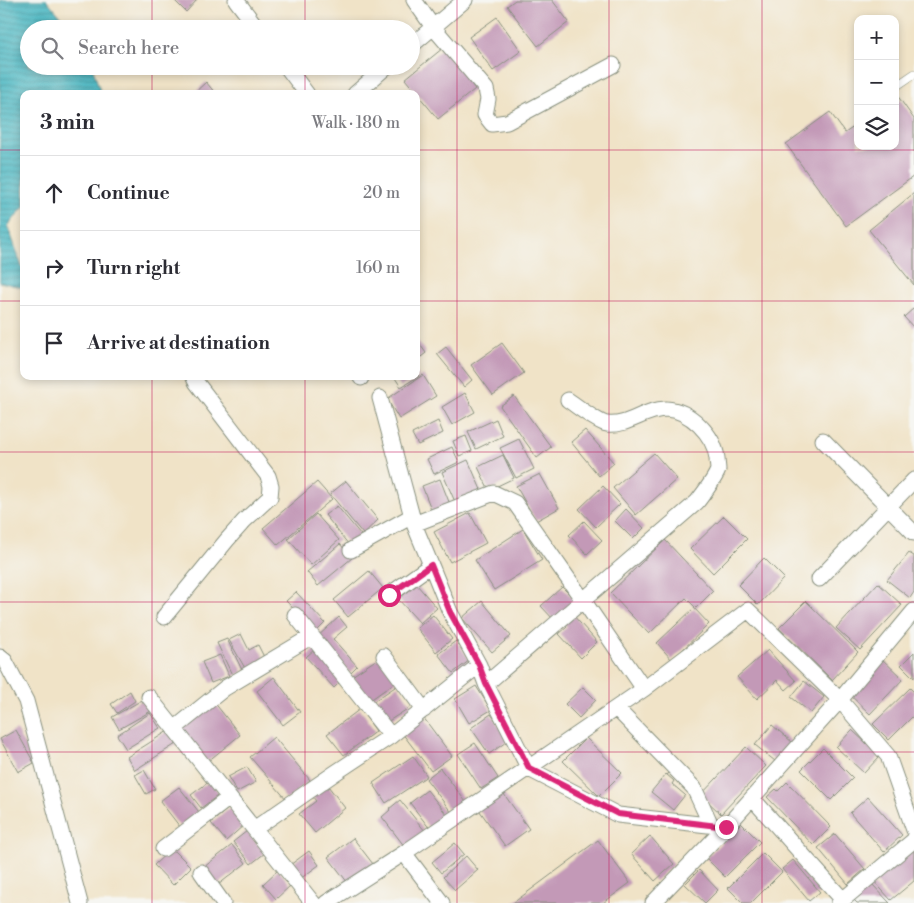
<!DOCTYPE html>
<meta charset="utf-8">
<style>
:root{--surface:#fff;--page:#f7f7f7;--text:#2b2b33;--muted:#7c7c81;--line:#e1e1e2}
body{margin:0;font-family:"Libre Bodoni",serif;background:var(--page);color:var(--text)}
.controls{position:absolute;right:15px;top:15px;display:grid;overflow:hidden;border-radius:10px;box-shadow:0 2px 8px #0003}
.controls button{width:45px;height:45px;display:grid;place-items:center;padding:0;border:0;border-bottom:1px solid var(--line);background:var(--surface);color:var(--text);font:25px sans-serif}
.stop{position:absolute;width:15px;height:15px;margin:-11px;border:4px solid #db2777;border-radius:50%;background:#fff}
.stop.end{background:#db2777;border-color:#fff;box-shadow:0 1px 5px #0008}
.list{margin:0;padding:0;list-style:none}
h2{display:flex;justify-content:space-between;align-items:center;height:65px;margin:0;padding:0 20px;font-size:21px}
h2 small{font-size:16px;font-weight:400;color:var(--muted)}
.list li{display:grid;grid-template-columns:32px 1fr auto;gap:15px;align-items:center;box-sizing:border-box;height:75px;padding:0 20px;border-top:1px solid var(--line)}
.list b{display:block;font-size:19px;white-space:nowrap}
.list em{font-size:16px;font-style:normal;color:var(--muted)}
.icon{flex:none;width:28px;height:28px;fill:none;stroke:currentColor;stroke-width:2;stroke-linecap:round;stroke-linejoin:round}
.map{position:relative;flex:none;width:914px;height:903px;overflow:hidden}
.search{position:absolute;background:var(--surface);box-shadow:0 2px 8px #0003;left:20px;top:20px;width:400px;height:55px;display:flex;align-items:center;gap:12px;box-sizing:border-box;padding:0 18px;border-radius:28px;color:var(--muted);font-size:19px}
.panel{position:absolute;background:var(--surface);box-shadow:0 2px 8px #0003;left:20px;top:90px;width:400px;height:290px;border-radius:10px}
.map>svg:first-child{display:block}
</style>
<div class="map">
<svg width="914" height="903" viewBox="0 0 914 903">
<defs>
<pattern id="water-rules" width="6" height="5" patternUnits="userSpaceOnUse" patternTransform="scale(1.25)"><rect width="6" height="5" fill="#47b6c1"/><path d="M0 2.5h6" fill="none" stroke="#3b959e"/></pattern>
</defs>
<rect width="100%" height="100%" fill="#f6f6f2"/>
<filter id="ink" filterUnits="userSpaceOnUse"><feTurbulence type="fractalNoise" baseFrequency=".02" numOctaves="2"/><feDisplacementMap in="SourceGraphic" scale="10" xChannelSelector="R" yChannelSelector="G"/><feConvolveMatrix kernelMatrix="1 2 1 2 8 2 1 2 1" color-interpolation-filters="sRGB"/></filter>
<filter id="wash" filterUnits="userSpaceOnUse"><feTurbulence type="fractalNoise" baseFrequency=".0096" numOctaves="4" result="noise"/><feDisplacementMap in="SourceGraphic" scale="20" xChannelSelector="R" yChannelSelector="G"/><feGaussianBlur stdDeviation="1.12" result="paint"/><feColorMatrix in="noise" values="0 0 0 0 0 0 0 0 0 0 0 0 0 0 0 0 0 1.4 0 .05"/><feComposite in="paint" operator="in"/></filter>
<g filter="url(#wash)">
<rect width="100%" height="100%" fill="#f0e3c7"/>
<!-- water -->
<path fill="url(#water-rules)" stroke="#337a7a" d="M0,0H47L71,29H29V66H92L101,94H24V207L8,226L24,273V288L0,282Z"/>
<g id="blocks">
<!-- building -->
<path fill="#c399b7" d="M174,0H197L186,12Z
M515,0H552L569,22L538,46L507,6Z
M497,17L521,51L493,71L469,37Z
M443,48L475,89L438,119L405,79Z
M206,82L216,94H193Z
M897,95L914,119V176L846,226L786,144L830,112L845,133L858,124V146H895V96Z
M914,193V285L869,230Z
M914,308V328L904,317Z
M416,339L426,353L416,361Z
M502,343L524,373L493,395L471,365Z
M446,347L472,380L464,387L437,354Z
M416,372L419,376L401,387L395,378L397,376H416Z
M423,375L436,396L399,419L387,399Z
M465,393L475,412L452,425L442,407Z
M514,396L551,447L537,458L500,406Z
M496,419L503,436L476,449L468,432Z
M438,421L443,433L418,445L412,434Z
M585,430L614,463L599,476L571,442Z
M466,436L472,451L459,456L453,441Z
M519,439L534,469L516,478L500,448Z
M452,447L459,462L434,474L427,459Z
M654,453L677,479L636,515L613,488Z
M503,455L514,478L489,490L478,467Z
M468,460L482,492L456,504L442,472Z
M540,474L559,508L536,521L516,486Z
M440,479L451,507L433,514L422,486Z
M346,481L378,520L363,534L330,494Z
M317,482L332,499L278,545L263,528Z
M603,486L620,504L596,527L579,509Z
M337,506L361,535L349,545L325,515Z
M626,509L644,528L633,539L615,521Z
M470,513L486,543L450,562L434,532Z
M316,514L339,540L311,565L288,539Z
M724,516L747,539L713,573L690,549Z
M584,521L602,540L587,554L569,535Z
M523,529L542,560L494,590L475,560Z
M665,540L713,591L696,608L686,598L649,634L610,593Z
M340,544L352,558L318,586L307,572Z
M909,553L914,556V592L910,598L887,580Z
M764,558L784,578L758,605L738,585Z
M369,571L383,588L348,617L334,600Z
M878,583L902,605L860,650L836,628Z
M417,585L437,608L420,623L398,599Z
M562,587L575,600L554,620L541,606Z
M296,592L325,623L316,632L286,601Z
M482,601L511,636L492,652L462,618Z
M806,601L858,652L832,680L779,628Z
M694,608L709,624L672,660L657,643Z
M572,614L597,642L581,658L559,634L567,627L563,622Z
M433,615L452,639L436,652L417,628Z
M339,617L347,627L333,639L357,666L350,673L317,637Z
M241,634L249,650L258,645L265,659L246,670L229,640Z
M227,639L243,672L233,677L217,643Z
M456,641L470,660L453,673L438,654Z
M315,649L343,679L334,688L306,657Z
M768,650L796,681L786,690L777,680L757,699L737,677Z
M914,652V678L901,665Z
M220,655L229,676L211,683L202,662Z
M380,657L397,681L369,701L352,676Z
M881,658L903,679L870,714L848,693Z
M274,677L300,712L283,725L257,691Z
M804,681L824,697L811,713L791,697Z
M398,685L412,706L384,724L371,703Z
M476,686L491,710L469,723L455,699Z
M583,687L596,700L579,718L565,704Z
M910,688L914,692V715L889,740L873,724Z
M130,691L135,701L117,713L111,704Z
M144,699L151,711L119,729L112,717Z
M214,702L240,735L207,762L181,729Z
M360,709L376,731L344,755L327,734Z
M150,713L160,728L126,749L117,735Z
M491,714L509,740L489,754L471,728Z
M423,717L452,756L431,771L402,733Z
M772,725L792,742L775,761L755,745Z
M16,730L34,763L18,772L0,739Z
M852,730L880,756L864,773L836,747Z
M168,731L176,744L135,770L127,757Z
M274,737L310,780L287,800L250,757Z
M586,738L622,773L599,796L563,761Z
M475,743L498,778L481,789L458,754Z
M746,747L766,766L721,814L701,795Z
M823,748L853,778L831,800L801,770Z
M413,756L427,776L386,803L373,783Z
M247,767L256,782L237,792L228,777Z
M440,768L466,802L452,813L426,779Z
M144,770L155,789L146,794L135,775Z
M666,774L674,781L672,784L685,795L673,810L651,792Z
M210,781L220,794L201,808L191,795Z
M325,782L345,808L315,833L299,814L316,801L312,796Z
M787,782L831,827L813,845L767,797L776,789L778,791Z
M179,787L199,812L180,827L160,801Z
M427,790L447,815L430,829L410,803Z
M501,790L529,829L505,846L477,807Z
M868,797L902,835L884,852L850,813Z
M400,800L425,831L405,847L382,817L390,810L389,809Z
M229,808L244,825L226,841L211,823Z
M741,823L760,842L725,877L706,858Z
M247,831L265,853L251,864L233,842Z
M835,834L865,869L848,884L818,848Z
M650,836L674,864L655,881L631,854Z
M353,838L373,864L348,883L328,857Z
M598,840L630,883L603,903H513Z
M455,843L464,854L441,873L432,862Z
M232,845L246,863L218,885L204,867Z
M172,848L191,867L173,885L154,865Z
M914,848V881L891,900L872,879Z
M309,851L319,865L300,879L290,865Z
M763,853L782,872L751,903H743L728,888Z
M466,856L478,870L455,890L443,877Z
M793,860L820,892L809,901L782,869Z
M278,870L291,885L276,899L263,884Z
M699,870L718,890L705,903L685,884Z
M871,883L890,903H857L854,900Z"/>
</g>
</g>
<g filter="url(#ink)">
<use href="#blocks" fill-opacity="0" stroke="#88907e" stroke-width="1"/>
<g fill="none" stroke-linecap="round" stroke-linejoin="round">
<!-- service casing -->
<g stroke="#88907e" stroke-width="9">
<path id="service" d="M895,87L914,74"/>
</g>
<!-- minor casing -->
<g stroke="#88907e" stroke-width="17">
<path id="minor" d="M236,0L258,29
M414,0L433,27L486,89L488,99L485,115L492,124L507,122L613,65
M411,46L465,0
M286,66L307,94
M355,94L387,66
M360,376L361,378
M380,398L414,524L431,565L450,612L479,665L486,684L529,769L618,815L726,827
M823,440L914,533
M414,524L494,493L515,503L583,600L644,689
M351,550L412,516
M819,579L914,480
M389,595L431,565
M295,615L391,736
M164,617L227,540L244,521L270,497L271,486L268,476L196,382L193,376
M384,656L424,710
M0,657L5,661L26,701L80,903
M486,684L697,502C703,494 715,479 718,470C718,467 717,462 717,458C714,435 690,410 666,409C645,409 627,427 607,424C597,422 577,406 568,400
M149,697L313,903
M616,708L694,788L711,825
M174,729L225,688L312,636
M752,798L843,900
M254,829L335,773L391,736L479,665
M163,849L229,798
M404,853L442,903
M201,872L223,903
M326,903L404,853L616,708L644,689L748,610L840,700L888,756L914,830
M653,903L726,827L840,700L914,611
M839,903L914,840"/>
</g>
<!-- service -->
<use href="#service" stroke="#fff" stroke-width="8"/>
<!-- minor -->
<use href="#minor" stroke="#fff" stroke-width="15"/>
</g>
</g>
<g fill="none" stroke-linecap="round" stroke-linejoin="round" filter="url(#ink)">
<!-- route -->
<path stroke="#db2777" stroke-width="6" d="M389,595L431,565L450,612L479,665L486,684L529,768L618,814L726,827"/>
</g>
<!-- grid -->
<path fill="none" stroke="#c2185b" stroke-width="1" stroke-opacity="0.55" d="M152,0V29M305,0V29M457,0V903M609,0V903M762,0V903M152,66V94M305,66V94M0,150H24M416,150H914M0,301H24M416,301H914M152,376V903M305,376V903M0,452H914M0,602H914M0,752H914"/>
</svg>
<div class="controls">
<button>+</button>
<button>−</button>
<button><svg class="icon" aria-label="layers" viewBox="0 0 24 24"><path d="M12 4l9 5-9 5-9-5zM3 14l9 5 9-5"/></svg></button>
</div>
<div class="stop" style="left:389px;top:595px"></div>
<div class="stop end" style="left:726px;top:827px"></div>
<div class="search"><svg class="icon" aria-label="search" viewBox="0 0 24 24"><circle cx="10" cy="10" r="6"/><path d="M15 15l6 6"/></svg>Search here</div>
<section class="panel">
<h2>3 min<small>Walk · 180 m</small></h2>
<ul class="list">
<li><svg class="icon" aria-label="ahead" viewBox="0 0 24 24"><path d="M12 20V5M6 11l6-6 6 6"/></svg><div><b>Continue</b></div><em>20 m</em></li>
<li><svg class="icon" aria-label="right" viewBox="0 0 24 24"><path d="M7 20v-9h11M14 6l5 5-5 5"/></svg><div><b>Turn right</b></div><em>160 m</em></li>
<li><svg class="icon" aria-label="arrive" viewBox="0 0 24 24"><path d="M6 21V4h12l-3 4 3 4H6"/></svg><div><b>Arrive at destination</b></div></li>
</ul>
</section>
</div>
